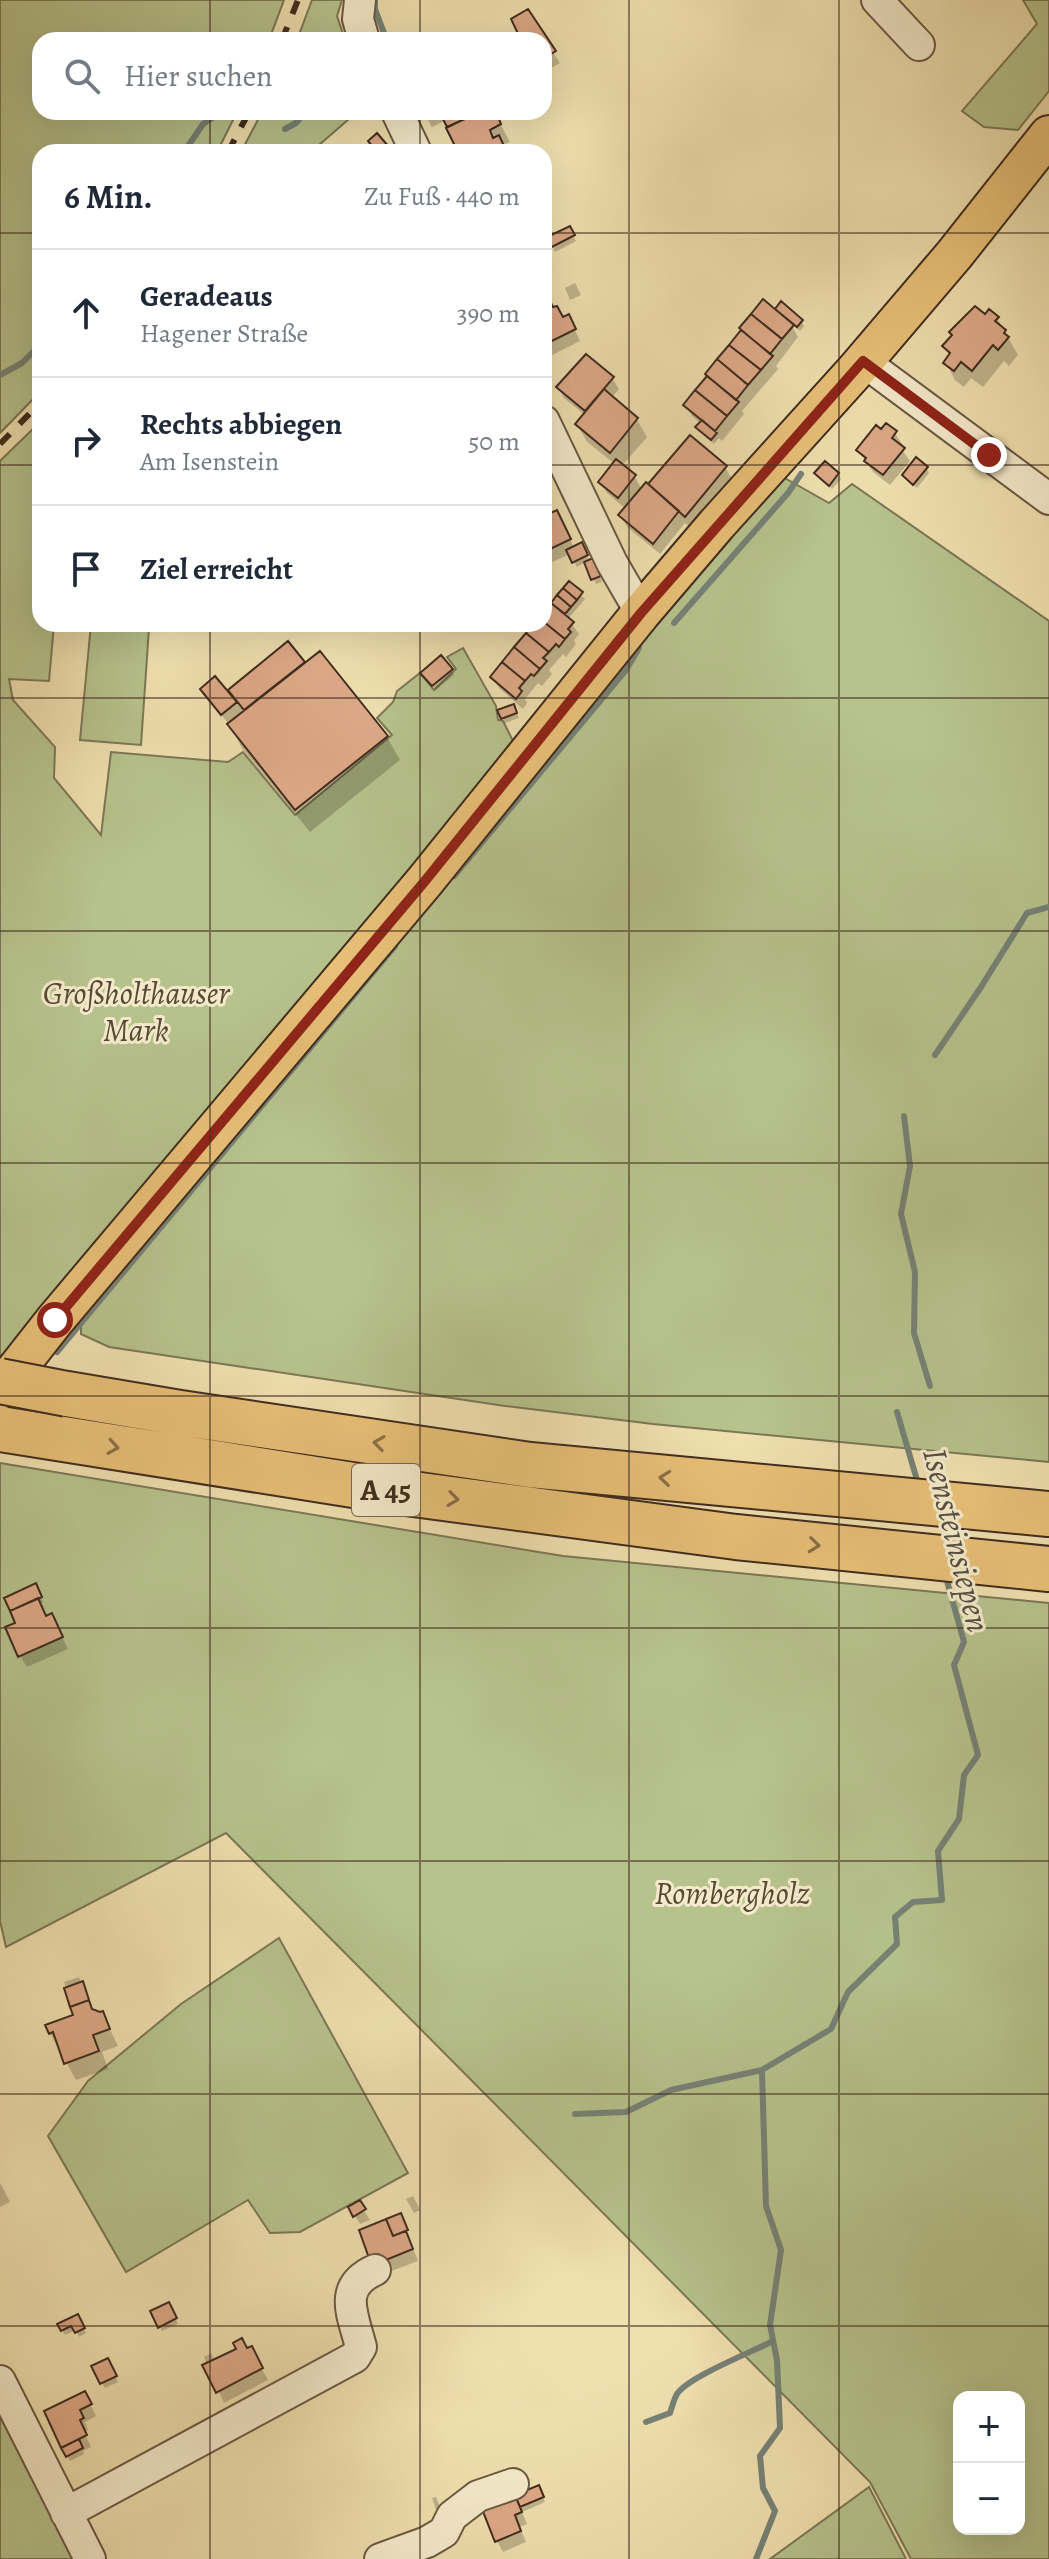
<!DOCTYPE html>
<html lang="de">
<meta charset="utf-8">
<style>
:root{--surface:#fff;--page:#f6f6f7;--text:#1f2937;--muted:#747a83;--line:#e0e1e3}
body{margin:0;font-family:Alegreya,serif;background:var(--page);color:var(--text)}
.controls{position:absolute;right:24px;bottom:24px;display:grid;overflow:hidden;border-radius:16px;box-shadow:0 8px 32px #0002}
.controls button{width:72px;height:72px;display:grid;place-items:center;padding:0;border:0;border-bottom:2px solid var(--line);background:var(--surface);color:var(--text);font:40px sans-serif}
.stop{position:absolute;width:24px;height:24px;margin:-18px;border:6px solid #8f2418;border-radius:50%;background:#fff}
.stop.end{background:#8f2418;border-color:#fff;box-shadow:0 2px 8px #0008}
.list{margin:0;padding:0;list-style:none}
h2{display:flex;justify-content:space-between;align-items:center;height:104px;margin:0;padding:0 32px;font-size:34px}
h2 small{font-size:26px;font-weight:400;color:var(--muted)}
.list li{display:grid;grid-template-columns:52px 1fr auto;gap:24px;align-items:center;box-sizing:border-box;height:128px;padding:0 32px;border-top:2px solid var(--line)}
.list b{display:block;font-size:30px;white-space:nowrap}
.list p{margin:0;font-size:26px;white-space:nowrap;color:var(--muted)}
.list em{font-size:26px;font-style:normal;color:var(--muted)}
.icon{flex:none;width:44px;height:44px;fill:none;stroke:currentColor;stroke-width:2;stroke-linecap:round;stroke-linejoin:round}
.map{position:relative;flex:none;width:1049px;height:2559px;overflow:hidden}
.search{position:absolute;background:var(--surface);box-shadow:0 8px 32px #0002;left:32px;top:32px;width:520px;height:88px;display:flex;align-items:center;gap:20px;box-sizing:border-box;padding:0 28px;border-radius:24px;color:var(--muted);font-size:30px}
.panel{position:absolute;background:var(--surface);box-shadow:0 8px 32px #0002;left:32px;top:144px;width:520px;height:488px;border-radius:24px}
.map>svg:first-child{display:block}
</style>
<div class="map">
<svg width="1049" height="2559" viewBox="0 0 1049 2559">
<rect width="100%" height="100%" fill="#f0e0b0"/>
<filter id="stains"><feTurbulence type="fractalNoise" baseFrequency=".0025" numOctaves="4"/><feColorMatrix values="0 0 0 0 .2 0 0 0 0 .09 0 0 0 0 .02 0 0 0 .5 -.17"/></filter>
<radialGradient id="worn" r=".72"><stop offset=".6" stop-color="#630" stop-opacity="0"/><stop offset="1" stop-color="#630" stop-opacity=".3"/></radialGradient>
<!-- green -->
<path fill="#b7c38d" stroke="#7b7855" stroke-width="2" fill-rule="evenodd" d="M0,0H284L269,40H40V112H237L217,152H40V392L0,433Z
M312,0H342L337,16L345,40H297Z
M1023,0H1049V91L1018,130L984,127L962,111L1037,24Z
M262,112H357L311,152H241Z
M40,422V624H54L49,681L9,679L13,700L55,747L54,778L101,835L111,752L228,762L243,752L295,815L392,735L377,718L393,702L397,691L420,673L434,690L456,669L447,657L463,648L496,706L498,720L503,721L513,741L0,1390V461Z
M783,477L829,503L852,484L1049,621V1462L653,1424L505,1406L109,1347L81,1334V1316L620,656Z
M91,624L149,628L141,745L80,740Z
M0,1463L563,1556L1049,1603V2559H911L870,2482L226,1833L6,1947L0,1921ZM959,2397H1019V2529H959Z
M279,1938L408,2173L300,2232L270,2233L248,2200L126,2272L48,2136L88,2081L181,2004Z
M0,2409L90,2559H0Z
M869,2487L906,2559H770Z"/>
<!-- shadow -->
<path fill="#0003" d="M527,12L560,63L544,72V40H523Z
M423,112H461L464,121L485,112H494L510,142L503,145L506,152H460L446,120L432,127Z
M569,228L576,241L555,252L548,239Z
M544,271L551,284L546,286L550,294L544,297Z
M575,283L581,295L570,300L565,288Z
M544,307L574,328L580,341L546,358Z
M777,309L801,321L804,326L800,331L791,324L798,337L776,366L778,369L742,411L744,414L722,441L719,438L714,444L701,432L698,427L701,424L692,416L686,405L709,377L707,374L743,331L741,328L782,317Z
M986,317L997,318L1018,355L1009,366L1004,361L983,387L971,378L964,387L955,380L946,363L950,356L944,346L953,336Z
M612,378L619,389L611,398L637,420L647,437L622,466L635,477L642,490L725,467L735,484L696,533L685,523L660,554L627,527L621,516L626,509L607,493L601,482L615,464L587,442L577,424L585,415L564,398L558,387Z
M881,432L895,433L902,444L900,447L910,461L890,485L873,472L858,450Z
M926,468L929,473L917,488L904,475Z
M817,473L838,474L841,479L832,489Z
M544,518L563,523L574,548L581,545L590,561L595,565L602,582L596,584L586,562L577,567L570,554L548,564L544,557Z
M570,584L585,599L568,619L579,634L574,640L576,644L566,657L563,654L549,670L552,674L542,686L538,683L530,693L525,699L527,703L523,709L499,688L492,677L544,624V614Z
M320,653L387,737L400,760L310,832L242,748L230,726L202,689L215,679L235,703L237,702L230,690L303,663L304,665Z
M451,670L454,675L436,690L425,678Z
M516,711L519,718L505,723L503,718Z
M38,1591L43,1602L39,1604L47,1618L57,1627L68,1649L27,1667L20,1656Z
M79,1977L91,2007L93,2011L102,2013L118,2046L102,2052L108,2069L76,2080L50,2033L76,2017L64,1982Z
M1,2184L10,2202L0,2207V2185Z
M413,2196L420,2210L414,2213L406,2199Z
M359,2202L370,2220L360,2224L350,2208Z
M402,2220L418,2261L389,2272L371,2257Z
M169,2304L178,2324L162,2331L152,2312Z
M78,2317L86,2333L79,2337L76,2330L65,2335L60,2325Z
M247,2350L257,2360L268,2380L224,2403L204,2357L211,2353L215,2361Z
M108,2360L118,2382L105,2388L94,2367Z
M85,2394L96,2416L85,2422L88,2430L84,2432L91,2447L83,2451L84,2454L70,2461L63,2447Z
M538,2487L545,2502L522,2512L527,2524L520,2527L526,2542L503,2552L497,2541L518,2505Z
M436,2497L443,2515L438,2517L432,2498Z"/>
<g fill="none" stroke-linecap="round" stroke-linejoin="round">
<!-- stream -->
<path stroke="#768276" stroke-width="6" d="M375,0V9L384,33L382,40
M285,129L296,123L305,112
M184,152L203,124L217,115
M0,375L22,363L40,345
M674,623L788,493L801,474
M454,876L626,670L639,648
M935,1055L981,987L1027,913L1049,907
M904,1116L910,1166L901,1214L915,1272L914,1333L930,1386
M57,1352L395,946
M897,1412L919,1487
M575,2114L626,2112L671,2090L762,2070
M646,2422L670,2413C672,2407 674,2399 677,2394C688,2377 752,2352 773,2341
M756,2559L775,2511L763,2488L760,2456L780,2428L777,2360L770,2325L781,2250L766,2206L762,2070L831,2029L848,1992L897,1944L895,1917L913,1902L942,1900L938,1851L959,1819L964,1775L978,1755L954,1665L964,1642L945,1574"/>
</g>
<!-- building -->
<path fill="#dea988" stroke="#3f2c1d" stroke-width="2" d="M528,9L556,51L544,58V40H521L511,19Z
M451,112H461L465,119L447,127L442,117Z
M478,112H496L501,124L490,130L493,138L499,135L505,148L497,152H458L446,128Z
M377,133L389,147L383,152H377L368,141Z
M570,226L575,235L550,248L545,238Z
M763,299L794,325L782,339L751,314Z
M550,301L553,307L557,306L563,317L569,314L576,329L544,345V304Z
M781,301L803,320L797,327L775,309Z
M975,306L985,314L989,309L999,317L995,321L1006,330L1004,333L1009,337L998,350L993,345L972,371L961,362L954,371L943,363L950,353L942,346L952,335L949,332Z
M751,314L782,339L770,354L739,328Z
M741,330L773,356L761,370L729,345Z
M729,345L761,370L748,385L717,359Z
M586,354L614,377L585,411L556,387Z
M717,359L748,385L736,400L705,374Z
M707,376L739,402L727,416L695,390Z
M604,389L638,418L610,453L575,424Z
M695,390L727,416L715,431L683,405Z
M702,420L717,433L711,440L695,427Z
M886,423L897,431L892,438L905,448L883,475L864,461L866,458L856,450L876,425L881,429Z
M690,435L727,466L685,517L648,484Z
M916,457L928,467L913,485L902,475Z
M616,459L636,475L618,498L598,482Z
M825,461L839,473L829,486L814,473Z
M646,482L679,511L653,544L618,515Z
M557,510L571,539L544,552V516Z
M582,542L588,555L572,563L566,550Z
M593,558L601,576L591,580L584,562Z
M569,581L583,592L577,600L563,588Z
M563,588L577,600L571,607L557,595Z
M557,595L571,607L565,614L551,603Z
M551,603L574,622L568,629L571,632L565,639L544,622V611Z
M544,622L565,639L559,647L556,644L549,652L526,633L533,624Z
M526,633L549,652L543,658L547,661L540,669L514,647Z
M288,641L305,662L244,710L228,690Z
M514,647L540,669L534,676L531,674L525,681L502,662Z
M320,651L388,736L295,810L227,724Z
M441,655L453,669L432,686L420,673Z
M502,662L525,681L519,688L522,691L516,699L490,677Z
M215,676L237,702L221,715L200,689Z
M514,704L517,713L501,719L497,710Z
M36,1583L42,1597L10,1611L4,1598Z
M38,1598L46,1616L52,1613L63,1637L18,1657L5,1627L15,1623L10,1611Z
M83,1981L89,2000L70,2007L64,1988Z
M89,2000L92,2009L100,2012L103,2011L110,2029L93,2035L99,2051L64,2064L53,2032L49,2034L45,2025L73,2015L70,2007Z
M360,2200L366,2209L353,2217L348,2207Z
M401,2213L408,2230L393,2236L386,2219Z
M386,2219L393,2236L406,2231L413,2249L381,2262L378,2254L369,2258L359,2230Z
M169,2302L177,2318L158,2328L150,2311Z
M78,2314L85,2328L75,2333L71,2326L61,2331L57,2324Z
M242,2338L247,2348L252,2346L263,2368L216,2393L202,2365L236,2349L233,2343Z
M108,2358L117,2376L100,2384L91,2366Z
M85,2391L92,2404L80,2410L84,2418L80,2420L87,2435L61,2448L44,2411Z
M79,2439L83,2448L66,2457L61,2448Z
M539,2485L544,2497L520,2507L515,2495Z
M515,2495L522,2512L515,2515L521,2531L495,2542L482,2509Z"/>
<g fill="none" stroke-linecap="round" stroke-linejoin="round">
<!-- minor casing -->
<g stroke="#6b5942" stroke-width="34">
<path id="minor" d="M360,0L358,19L364,40
M877,0L919,45
M397,112L416,152
M863,361L1049,499
M544,421L612,563L641,613
M0,2381L90,2559
M66,2513L355,2357L361,2347C353,2315 337,2287 375,2270
M380,2559L427,2542L444,2532L452,2516L478,2496L513,2484"/>
</g>
<!-- major casing -->
<g stroke="#3f2c1d" stroke-width="42">
<path id="major" d="M0,1390L55,1320L425,881L641,613L717,524L856,370L954,255L1049,135"/>
</g>
<!-- highway casing -->
<g stroke="#3f2c1d" stroke-width="48">
<path id="highway" d="M67,1394L180,1413L530,1465L1049,1514
M0,1429L391,1491L736,1537L1049,1569"/>
</g>
<!-- minor -->
<use href="#minor" stroke="#f5ebcc" stroke-width="30"/>
<!-- major -->
<use href="#major" stroke="#e8c078" stroke-width="38"/>
<!-- highway -->
<use href="#highway" stroke="#e8c078" stroke-width="44"/>
<!-- rail -->
<path stroke="#3f2c1d" stroke-width="6" stroke-dasharray="14 14" stroke-linecap="butt" d="M282,40L298,0
M228,152L249,112
M0,444L40,403"/>
<!-- highway-bridge casing -->
<g stroke="#3f2c1d" stroke-width="48" stroke-linecap="butt">
<path id="highway-bridge" d="M0,1381L67,1394"/>
</g>
<!-- highway-bridge -->
<use href="#highway-bridge" stroke="#e8c078" stroke-width="44"/>
</g>
<!-- one-way arrows -->
<defs><path id="oneway-chevron" d="M-2-3.5L2.5 0L-2 3.5" fill="none" stroke-width="1.6" stroke-linecap="round" stroke-linejoin="round" transform="scale(2)"/></defs>
<g stroke="#8b6f46">
<use href="#oneway-chevron" transform="translate(379 1443) rotate(-172)"/>
<use href="#oneway-chevron" transform="translate(113 1447) rotate(9)"/>
<use href="#oneway-chevron" transform="translate(665 1478) rotate(-174)"/>
<use href="#oneway-chevron" transform="translate(453 1499) rotate(8)"/>
<use href="#oneway-chevron" transform="translate(814 1545) rotate(6)"/>
</g>
<g fill="none" stroke-linecap="round" stroke-linejoin="round">
<!-- route -->
<path stroke="#8f2418" stroke-width="10" d="M55,1320L425,881L641,613L863,361L989,455"/>
</g>
<!-- grid -->
<path fill="none" stroke="#3f2c1d" stroke-width="2" stroke-opacity="0.55" d="M210,0V40M420,0V40M629,0V2559M839,0V2559M210,112V152M420,112V152M0,233H40M544,233H1049M0,465H40M544,465H1049M210,624V2559M420,624V2559M0,698H1049M0,931H1049M0,1163H1049M0,1396H1049M0,1628H1049M0,1861H1049M0,2094H1049M0,2326H1049"/>
<g text-anchor="middle" dominant-baseline="central" stroke-width="6" stroke-linejoin="round" paint-order="stroke">
<!-- shield labels -->
<rect fill="#f5ebcc" stroke="#766552" stroke-width="2" x="352" y="1464" width="68" height="52" rx="6"/>
<g font-size="30" font-weight="bold" fill="#3f2c1d">
<text x="386" y="1490">A 45</text>
</g>
<!-- park labels -->
<g font-size="32" font-style="italic" fill="#574a33" stroke="#f5ebcc">
<text x="136" y="993">Großholthauser<tspan x="136" dy="37">Mark</tspan></text>
<text x="732" y="1893">Rombergholz</text>
</g>
<!-- water labels -->
<g font-size="34" font-style="italic" fill="#565042" stroke="#f5ebcc">
<text transform="translate(957 1540) rotate(76)">Isensteinsiepen</text>
</g>
</g>
<rect width="100%" height="100%" filter="url(#stains)"/>
<rect width="100%" height="100%" fill="url(#worn)"/>
</svg>
<div class="controls">
<button>+</button>
<button>−</button>
</div>
<div class="stop" style="left:55px;top:1320px"></div>
<div class="stop end" style="left:989px;top:455px"></div>
<div class="search"><svg class="icon" aria-label="search" viewBox="0 0 24 24"><circle cx="10" cy="10" r="6"/><path d="M15 15l6 6"/></svg>Hier suchen</div>
<section class="panel">
<h2>6 Min.<small>Zu Fuß · 440 m</small></h2>
<ul class="list">
<li><svg class="icon" aria-label="ahead" viewBox="0 0 24 24"><path d="M12 20V5M6 11l6-6 6 6"/></svg><div><b>Geradeaus</b><p>Hagener Straße</p></div><em>390 m</em></li>
<li><svg class="icon" aria-label="right" viewBox="0 0 24 24"><path d="M7 20v-9h11M14 6l5 5-5 5"/></svg><div><b>Rechts abbiegen</b><p>Am Isenstein</p></div><em>50 m</em></li>
<li><svg class="icon" aria-label="arrive" viewBox="0 0 24 24"><path d="M6 21V4h12l-3 4 3 4H6"/></svg><div><b>Ziel erreicht</b></div></li>
</ul>
</section>
</div>
